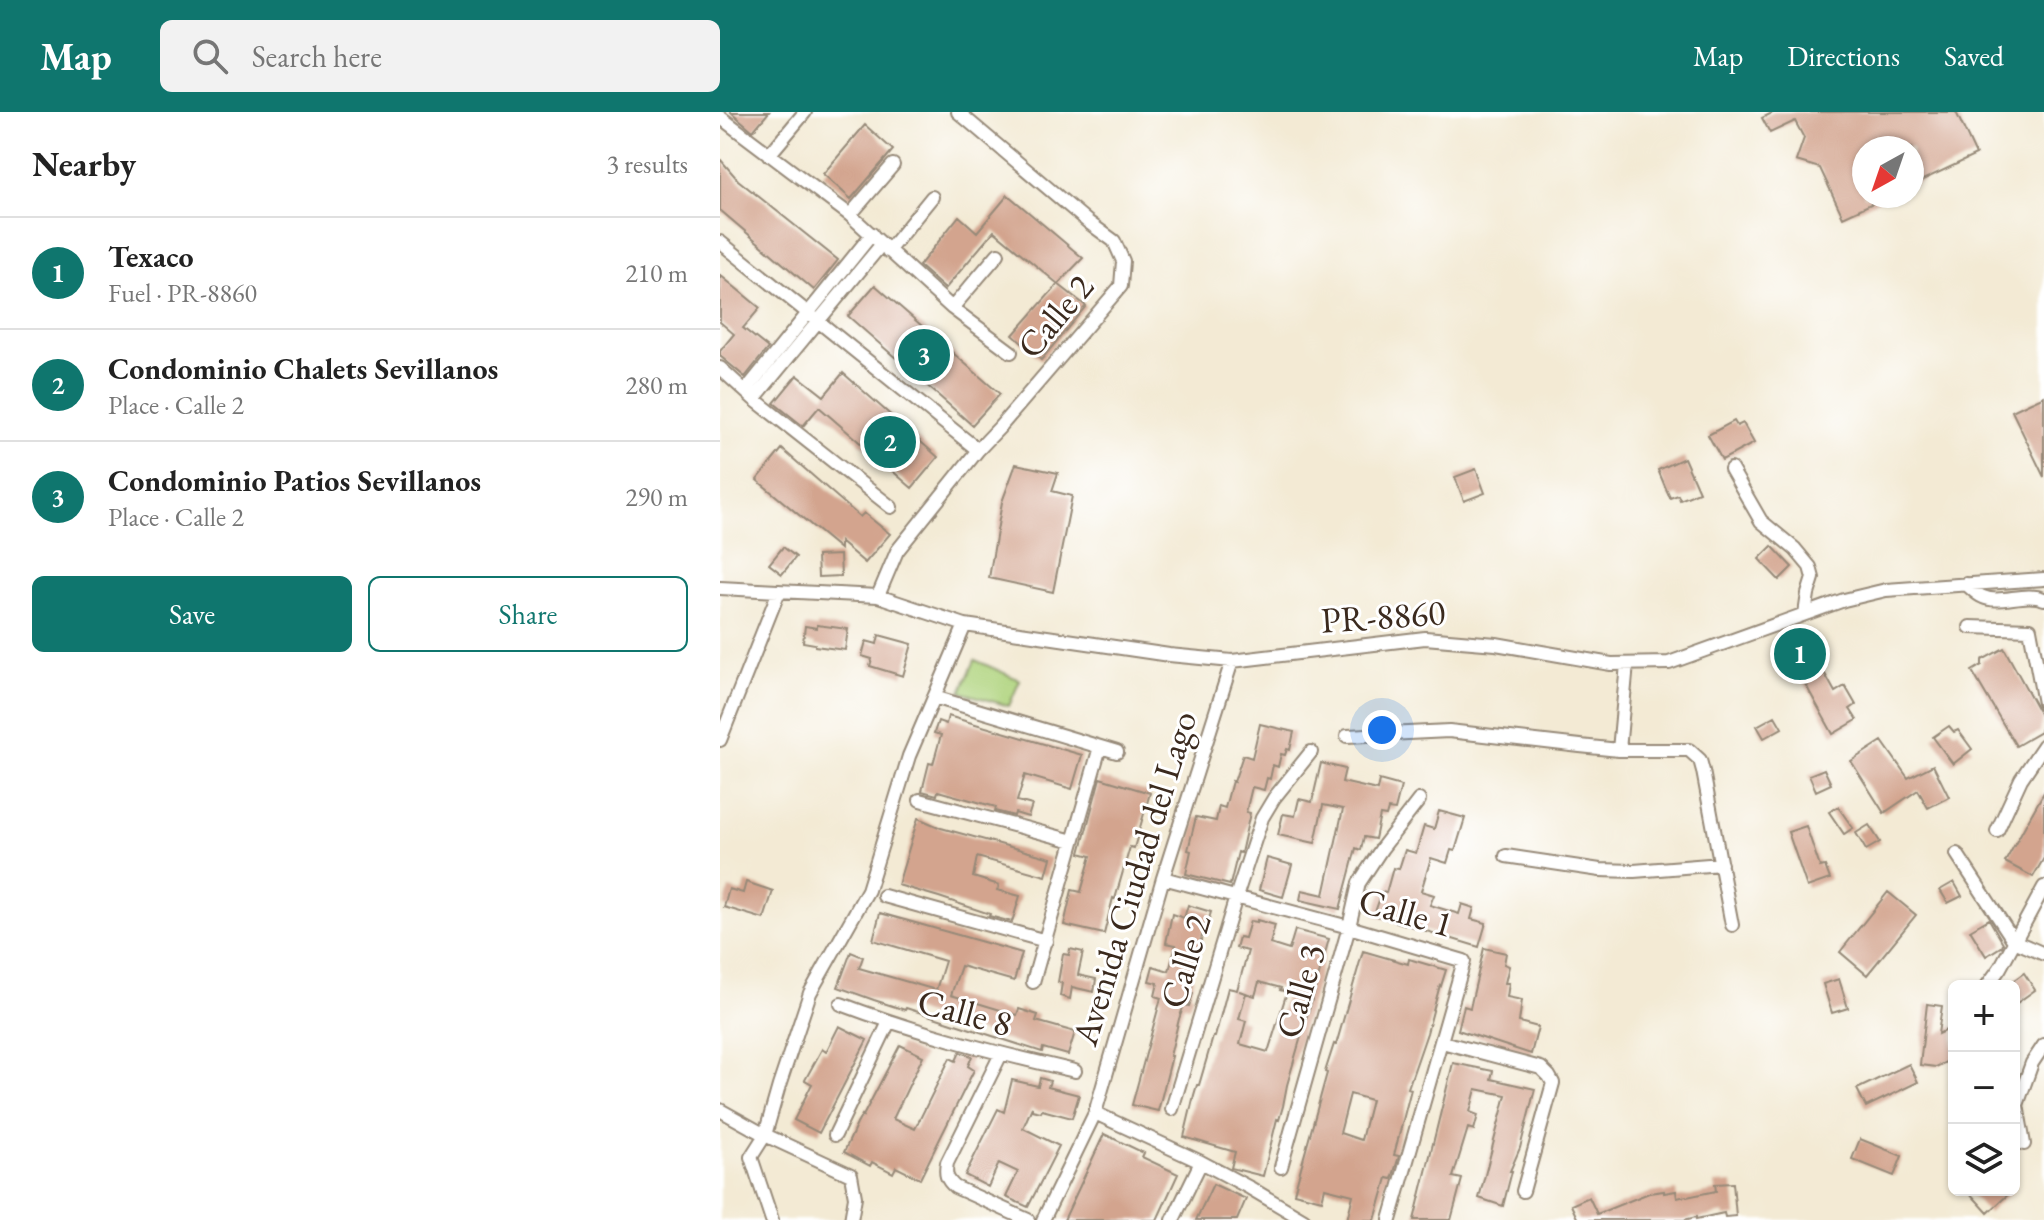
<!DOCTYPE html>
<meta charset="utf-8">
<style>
:root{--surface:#fff;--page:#f2f2f2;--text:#222;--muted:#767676;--line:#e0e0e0;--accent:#0f766e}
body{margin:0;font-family:"EB Garamond",serif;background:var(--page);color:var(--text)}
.controls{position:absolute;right:24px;bottom:24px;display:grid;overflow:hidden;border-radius:12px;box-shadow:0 2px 6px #0004}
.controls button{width:72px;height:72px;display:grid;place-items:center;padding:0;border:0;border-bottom:2px solid var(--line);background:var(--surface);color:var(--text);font:40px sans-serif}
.compass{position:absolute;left:1132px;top:24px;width:72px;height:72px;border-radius:50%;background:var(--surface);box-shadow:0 2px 6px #0004;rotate:220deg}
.you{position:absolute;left:662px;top:618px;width:28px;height:28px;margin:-20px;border:6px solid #fff;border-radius:50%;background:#1a73e8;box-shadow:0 0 0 12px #1a73e833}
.badge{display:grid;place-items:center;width:52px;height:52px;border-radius:50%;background:var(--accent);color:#fff;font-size:26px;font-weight:700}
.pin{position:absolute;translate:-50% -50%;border:4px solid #fff;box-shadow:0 2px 8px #0006}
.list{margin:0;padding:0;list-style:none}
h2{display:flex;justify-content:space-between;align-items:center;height:104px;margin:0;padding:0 32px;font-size:34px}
h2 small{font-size:26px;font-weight:400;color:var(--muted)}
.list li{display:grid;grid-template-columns:52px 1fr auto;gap:24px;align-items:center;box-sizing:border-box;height:112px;padding:0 32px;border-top:2px solid var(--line)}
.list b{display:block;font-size:30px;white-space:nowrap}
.list p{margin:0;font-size:26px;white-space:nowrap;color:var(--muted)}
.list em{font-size:26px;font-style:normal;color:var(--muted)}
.actions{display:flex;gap:16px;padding:24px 32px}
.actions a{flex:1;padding:18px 0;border:2px solid var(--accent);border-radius:12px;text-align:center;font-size:28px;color:var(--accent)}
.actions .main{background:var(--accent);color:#fff}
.icon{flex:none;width:44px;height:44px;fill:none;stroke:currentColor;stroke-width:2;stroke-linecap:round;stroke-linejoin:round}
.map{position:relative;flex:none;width:1324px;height:1108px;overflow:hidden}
header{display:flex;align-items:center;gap:48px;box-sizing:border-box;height:112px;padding:0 40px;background:var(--accent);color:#fff}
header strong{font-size:38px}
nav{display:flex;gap:44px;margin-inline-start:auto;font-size:28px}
.search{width:560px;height:72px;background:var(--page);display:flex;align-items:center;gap:20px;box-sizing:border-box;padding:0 28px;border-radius:12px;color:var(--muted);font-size:30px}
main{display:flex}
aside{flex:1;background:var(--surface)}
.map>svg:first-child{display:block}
</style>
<header>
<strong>Map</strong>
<div class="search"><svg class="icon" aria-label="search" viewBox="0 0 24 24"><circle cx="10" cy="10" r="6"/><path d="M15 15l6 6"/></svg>Search here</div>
<nav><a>Map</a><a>Directions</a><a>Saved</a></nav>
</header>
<main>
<aside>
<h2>Nearby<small>3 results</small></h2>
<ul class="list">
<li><span class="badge">1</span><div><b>Texaco</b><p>Fuel · PR-8860</p></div><em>210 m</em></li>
<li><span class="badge">2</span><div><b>Condominio Chalets Sevillanos</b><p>Place · Calle 2</p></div><em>280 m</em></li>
<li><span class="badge">3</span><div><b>Condominio Patios Sevillanos</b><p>Place · Calle 2</p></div><em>290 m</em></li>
</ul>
<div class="actions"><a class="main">Save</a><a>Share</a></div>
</aside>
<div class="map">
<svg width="1324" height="1108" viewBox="0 0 1324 1108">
<rect width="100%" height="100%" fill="#fff"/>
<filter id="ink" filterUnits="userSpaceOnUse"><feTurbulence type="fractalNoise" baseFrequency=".0125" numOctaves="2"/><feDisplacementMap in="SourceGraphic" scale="16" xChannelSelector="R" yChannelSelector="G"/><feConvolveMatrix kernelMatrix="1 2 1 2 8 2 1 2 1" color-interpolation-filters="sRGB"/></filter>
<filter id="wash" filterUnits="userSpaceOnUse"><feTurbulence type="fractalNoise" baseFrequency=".006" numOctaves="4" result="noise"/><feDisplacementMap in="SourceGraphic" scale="32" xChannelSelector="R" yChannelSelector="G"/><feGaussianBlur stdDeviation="1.8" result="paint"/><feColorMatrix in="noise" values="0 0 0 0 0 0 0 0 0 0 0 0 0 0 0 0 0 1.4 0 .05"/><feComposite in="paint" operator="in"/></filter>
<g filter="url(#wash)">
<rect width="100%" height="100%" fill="#f3ead4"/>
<!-- green -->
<path fill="#aed37c" stroke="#747e4d" stroke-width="2" d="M255,548L300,568L289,594L241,580Z"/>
<g id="blocks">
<!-- building -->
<path fill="#d3a48e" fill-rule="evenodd" d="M11,0H49L33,19Z
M1054,0H1236L1256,43L1192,73V36H1144V84H1168L1123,105L1100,56L1076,49L1084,26L1075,9L1050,21L1042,6Z
M145,13L173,38L131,87L103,62Z
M0,47L18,68L118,148L94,178L0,98Z
M288,83L363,146L338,172L274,119L225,177L199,154L239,104L257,120Z
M0,163L40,196L23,216L48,236L25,265L0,244V239L14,222L0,210Z
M338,172L366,194L321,248L293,223Z
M155,173L280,282L252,313L128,204Z
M123,261L218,345L192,376L99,295L83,314L54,291L77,263L104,284Z
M1324,284V365L1292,299Z
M1014,309L1017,314L1023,311L1034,331L1002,348L988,323Z
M62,337L140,405L144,401L170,422L145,451L120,430V437L37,368Z
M964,346L979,380L960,388L958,383L950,386L938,358Z
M296,352L338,361L332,379L352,384L333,480L269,466L282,390Z
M756,357L765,381L744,389L735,365Z
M1052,434L1072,455L1059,468L1039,447Z
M63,435L76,445L62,462L49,452Z
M120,443L121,464L98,465L97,444Z
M97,513L128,517L125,538L95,534V532L83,530L85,514L97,516Z
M159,523L192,532L183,564L150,554L152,547L142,544L146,529L157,532Z
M1087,530L1115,580L1125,574L1136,593L1130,597L1137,608L1113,622L1068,541Z
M1284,536L1323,607L1320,620L1296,634L1252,559L1262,553V548Z
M228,604L362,643L352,677L305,663L297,689L312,693L308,705L295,701L294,704L275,699L276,695L218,679L217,683L202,679L209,651L213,652L221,623L214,621L218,609L226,612Z
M1055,604L1062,616L1044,626L1037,614Z
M540,612L574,620L570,638L567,637L565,643L561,642L558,655L553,653L550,667L547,666L544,678L532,675L526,700L530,701L521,741L518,740L510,773L466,762L471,739L468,738L476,705L496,709L499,694L505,696L512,669L514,670L523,643L532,646Z
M1229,614L1234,620L1238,618L1252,637L1233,652L1213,625Z
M1162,629L1188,666L1213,653L1229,685L1208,696L1198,678L1164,701L1131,649Z
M601,651L625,657L622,670L657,678L659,668L681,674L675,698L668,697L666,704L660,703L655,727L644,725L641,738L636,736L620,797L580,788L582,778L604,783L623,697L603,693L595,731L558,723L563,702L575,704L579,687L592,690Z
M1104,657L1111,672L1096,679L1089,663Z
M380,666L430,681L414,736L410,735L395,787L393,786L384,822L344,813L352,778L361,780L371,744L360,741Z
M1324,680V746L1313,765L1285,750Z
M1118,695L1133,716L1124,722L1109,700Z
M719,699L745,706L735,739L731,738L727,751L711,746L701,779L714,783L710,793L739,802L742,792L754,796L751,807L766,811L759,835L654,803L662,780L666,781L673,756L679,757L685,738L696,741L704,714L714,717Z
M198,706L221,716L331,746L326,764L257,745L253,765L279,773L277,778L300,784L292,810L269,804L270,802L219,785L178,773Z
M1149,713L1160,730L1146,738L1136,721Z
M1086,714L1100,755L1105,754L1110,767L1087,775L1068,720Z
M547,746L572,753L563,785L539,778Z
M26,770L53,779L44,807L4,795L9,777L23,781Z
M1234,770L1242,784L1228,791L1220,778Z
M1168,780L1196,803L1147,863L1120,840Z
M468,793L491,800L487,813H485L471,865L474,866L470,881L473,882L469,894L464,893L459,907L450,944H452L438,999L412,993L441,886L435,884L438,871L429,869L433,854L449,859L456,833L446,831L452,802L464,806Z
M160,801L302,841L294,869L241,854L231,883L297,903L299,897L318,903L316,909L355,920L348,943L323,936L322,940L186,896L185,898L154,888L118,875L131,840L143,845L139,856L216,878L225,849L153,828Z
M1269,807L1283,831L1282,834L1266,844L1250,818Z
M537,808L555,813L550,832L569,838L575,818L609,827L590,895L581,920L582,921L567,973L563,994L559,1008L557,1007L543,1064L511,1056L515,1040L464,1025L474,983L477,973H479L493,925H495L508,876L517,878L528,839L516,836L519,825L525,826L530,809L537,810ZM539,870L561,876L560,878L567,880L548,940L520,932L526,909L519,907L526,881L519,879L535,884Z
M764,836L786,841L784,852L789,854L785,871H789L787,885L802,888L799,910L818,915L811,942L738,918L744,894L750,896Z
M350,837L363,840L358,863L376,867L374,880L352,875L350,887L340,884L342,871L338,870L343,842L349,843Z
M643,839L688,852L689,847L726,858L721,874L720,873L707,921L688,976L691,977L674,1043L679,1044L672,1067L667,1066L655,1108H627L633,1083L605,1076L602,1088L574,1081L607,961L605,960L614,932L616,933ZM630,982L651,988L641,1028L620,1021Z
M1304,861L1315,878L1294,893V868Z
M1119,867L1128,896L1112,901L1103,872Z
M1207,892L1222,894L1218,922L1234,914V946L1216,955L1200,953Z
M119,914L147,928L99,1021L74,1008L92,972L85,968L102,937L106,940Z
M180,933L203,944L173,1007L195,1017L230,946L236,949L240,940L252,944L248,954L254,958L200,1067L176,1055L173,1061L152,1050L150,1054L124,1040L137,1012L142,1003L143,1004Z
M733,951L773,959L771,967L815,977L800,1036L790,1059H792L783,1094L759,1086L786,983L756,977L750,1000L758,1003L754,1018L748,1016L733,1065L742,1067L731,1108H694Z
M1189,952L1198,970L1146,995L1137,977Z
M320,966L330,969L328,975L359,983L352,1006L322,998L321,1000L312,998V995L303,1016L339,1034L308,1095L286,1085L298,1060L279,1051L268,1075L245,1063L278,997L284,1000L292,968L318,974Z
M384,1022L424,1041L422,1045L458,1062L437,1108H344Z
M1140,1027L1182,1044L1174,1064L1132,1047Z
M1013,1071L1016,1104L1005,1105L1004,1101L976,1107V1105L964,1108H858L851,1093L869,1085L877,1102L929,1081L944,1079V1081L956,1079L957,1086L966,1084L967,1085L996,1079L995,1072Z
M493,1072L526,1087L517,1108H476Z
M1247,1078H1293L1268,1101Z"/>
</g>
</g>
<g filter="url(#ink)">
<use href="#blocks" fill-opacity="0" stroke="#978a79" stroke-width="2"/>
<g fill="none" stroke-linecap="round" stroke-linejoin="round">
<!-- minor casing -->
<g stroke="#978a79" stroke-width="16">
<path id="minor" d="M0,5L130,103L232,196L291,240
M49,43L85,0
M130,103L173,53
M0,130L258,338
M168,139L212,85
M232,196L278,142
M0,256L34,287L171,395
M26,278L152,122
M34,287L161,133
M1011,357L1041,409L1075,437L1090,455L1093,466L1088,482L1085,502
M1246,472C1251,476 1257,483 1263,485C1280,493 1305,479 1324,487
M0,476L158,484L245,513L449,543L512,549L705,526L776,532L891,552L949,551L1124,488L1166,478L1324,467
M158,484L177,439L258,338L279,316L401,174L403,149L394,129L368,110L238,0
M1250,515L1310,517L1324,591
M214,585L397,640
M627,624L729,619L860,634L899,638H969L980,648L983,659L1012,813
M0,628L59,479
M899,638L907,552
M200,688L353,729
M1277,719L1301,667L1324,633
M1237,742L1294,829
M786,744L880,758L914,759L1001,752
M443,766L629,815L744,849L670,1108
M164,784L326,829
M1294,829L1324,842
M313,870L380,635
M1267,874L1280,856L1324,775
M121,892C197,921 276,941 355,959
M722,930L821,956L829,964L833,971L803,1079
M281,942L227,1051C225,1062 226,1067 235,1075L308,1108
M452,997L516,785L542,706L554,686L591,640
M0,998L45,1023L131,1063L135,1085L131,1108
M375,1001L481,1050L530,1076L584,1108
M115,1023L169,910
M1304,1032L1297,993L1312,951L1324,933
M561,1055L629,815L639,771L662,736L699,688
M52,1108L31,1045L45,1023L59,974L90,881L148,778L189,644L245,513
M323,1108L375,1001L443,766L512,549
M453,1108L481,1050"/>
</g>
<!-- minor -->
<use href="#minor" stroke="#fff" stroke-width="12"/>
</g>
</g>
<g text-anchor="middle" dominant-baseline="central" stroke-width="6" stroke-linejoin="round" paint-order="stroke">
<!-- street labels -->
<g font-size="36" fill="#3b2a1e" stroke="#fff">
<text transform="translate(335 204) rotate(-50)">Calle 2</text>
<text transform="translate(663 504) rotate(-4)">PR-8860</text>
<text transform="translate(414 766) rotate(-73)">Avenida Ciudad del Lago</text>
<text transform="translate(686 800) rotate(16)">Calle 1</text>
<text transform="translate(465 849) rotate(-73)">Calle 2</text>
<text transform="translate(580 879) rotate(-74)">Calle 3</text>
<text transform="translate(245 900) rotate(15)">Calle 8</text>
</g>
</g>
</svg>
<div class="controls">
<button>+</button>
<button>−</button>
<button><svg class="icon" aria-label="layers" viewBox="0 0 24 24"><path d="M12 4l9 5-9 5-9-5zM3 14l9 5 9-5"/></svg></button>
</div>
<svg class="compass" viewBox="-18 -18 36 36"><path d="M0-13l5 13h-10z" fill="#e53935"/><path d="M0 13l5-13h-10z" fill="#767676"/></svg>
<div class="you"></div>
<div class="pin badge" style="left:1080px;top:542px">1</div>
<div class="pin badge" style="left:170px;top:330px">2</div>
<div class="pin badge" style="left:204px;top:243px">3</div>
</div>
</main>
